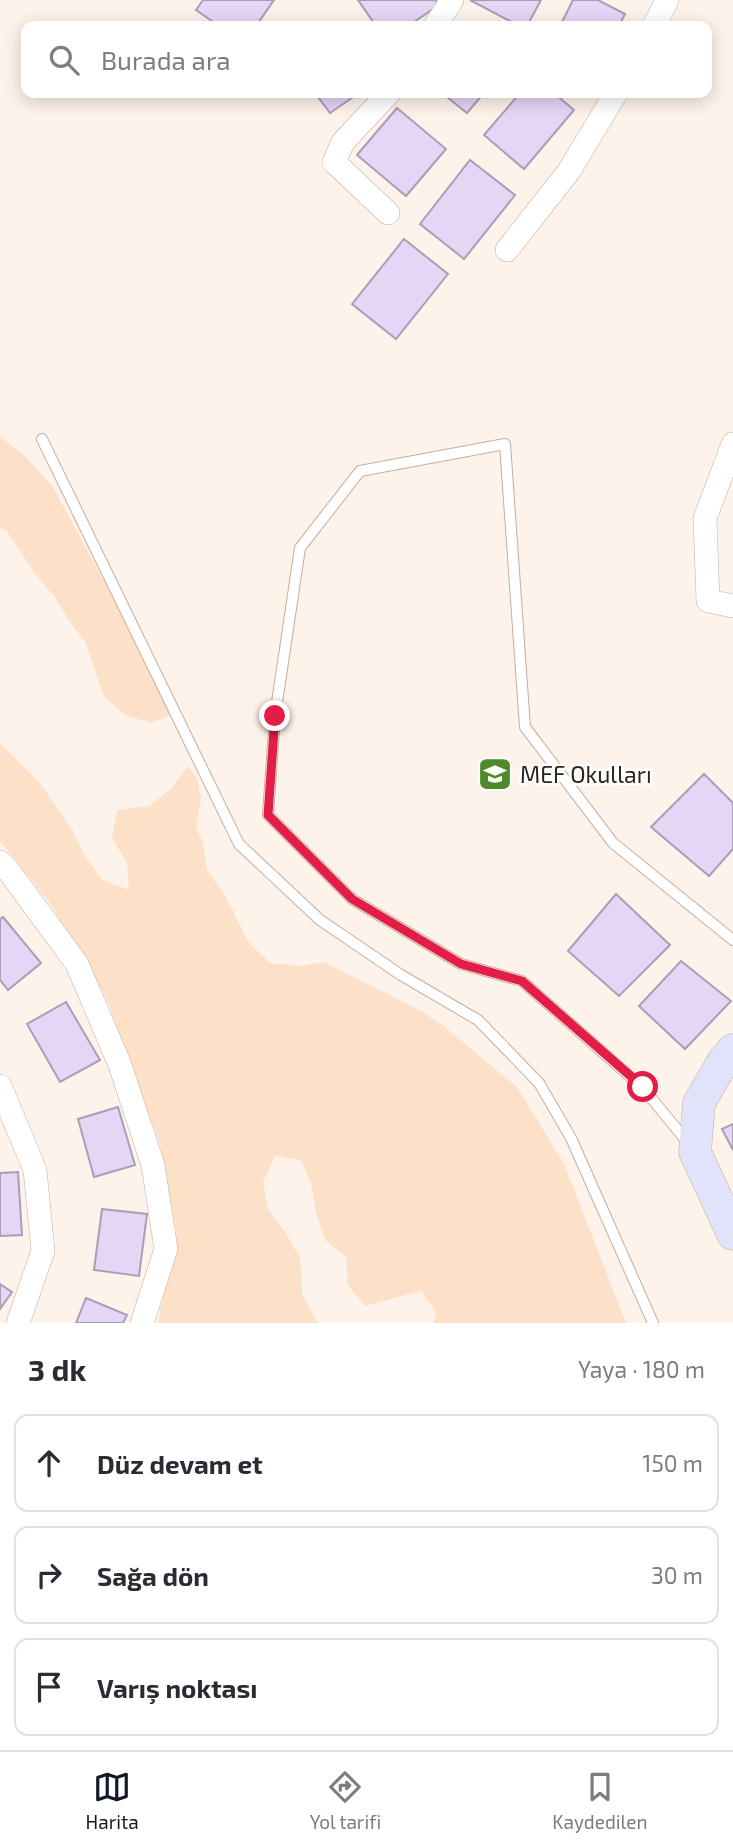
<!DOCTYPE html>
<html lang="tr">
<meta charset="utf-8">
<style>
:root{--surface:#fff;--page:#f2f2f3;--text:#2b2b33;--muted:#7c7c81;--line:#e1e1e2;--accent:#111827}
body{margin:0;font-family:"Exo 2",sans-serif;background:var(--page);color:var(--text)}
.stop{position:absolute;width:21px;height:21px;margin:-16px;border:5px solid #e11d48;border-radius:50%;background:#fff}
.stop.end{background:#e11d48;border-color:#fff;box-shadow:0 2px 7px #0008}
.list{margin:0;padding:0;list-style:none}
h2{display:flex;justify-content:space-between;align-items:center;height:91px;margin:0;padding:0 28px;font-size:30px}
h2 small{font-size:23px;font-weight:400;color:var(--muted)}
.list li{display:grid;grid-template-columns:46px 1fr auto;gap:21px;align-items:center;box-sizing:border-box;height:98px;margin:0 14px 14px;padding:0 14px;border:2px solid var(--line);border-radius:14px}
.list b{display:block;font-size:26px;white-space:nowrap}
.list em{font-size:23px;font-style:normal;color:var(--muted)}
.icon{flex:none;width:38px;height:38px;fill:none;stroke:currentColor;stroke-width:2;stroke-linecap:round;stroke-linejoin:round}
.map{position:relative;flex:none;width:733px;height:1323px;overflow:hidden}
.search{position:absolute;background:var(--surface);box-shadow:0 4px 18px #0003;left:21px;right:21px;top:21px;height:77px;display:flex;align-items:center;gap:18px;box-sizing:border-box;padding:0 24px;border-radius:14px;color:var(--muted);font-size:26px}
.sheet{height:427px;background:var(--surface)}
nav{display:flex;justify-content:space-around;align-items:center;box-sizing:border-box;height:98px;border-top:2px solid var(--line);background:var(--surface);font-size:19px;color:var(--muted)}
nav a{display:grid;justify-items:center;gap:4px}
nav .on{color:var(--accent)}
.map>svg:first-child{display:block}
</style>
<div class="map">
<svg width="733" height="1323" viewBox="0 0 733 1323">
<rect width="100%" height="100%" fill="#fdf3eb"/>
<!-- green -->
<path fill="#fde0c8" d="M0,436L27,458L53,487L148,663L171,715L151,723L125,715L104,697L86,643L70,622L54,596L36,575L6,530L0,527Z
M0,743L40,783L72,830L85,856L102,880L129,890L127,863L112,838L117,810L149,806L171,789L188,766L197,778L201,798L196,828L203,842L207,870L224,894L249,943L270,963L299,966L324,962L421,1011L445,1027L517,1087L564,1164L626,1323H434L436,1312L421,1291L365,1306L348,1285L346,1257L325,1240L316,1212L311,1184L301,1160L275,1156L263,1182L268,1209L285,1232L300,1257L302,1293L318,1323H158L176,1230L160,1144L106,997L49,902L0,841Z"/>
<!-- building -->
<path fill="#e5d6f5" stroke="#aa9db6" stroke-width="2" d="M203,0H274L256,26H219L196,10Z
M358,0H435L439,5L408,26H376Z
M470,0H541L527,26H519Z
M573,0H598L625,14L619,26H560Z
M315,93H359L330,113Z
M442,93H484L467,113Z
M520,93H554L574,110L524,169L484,135Z
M397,108L446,149L406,196L357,155Z
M470,160L515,195L464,259L420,224Z
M404,239L448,274L396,339L352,304Z
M704,774L733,803V849L709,876L651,827Z
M616,894L670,945L619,996L568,951Z
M3,917L41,963L8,990L0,980V919Z
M681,961L731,1001L685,1049L639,1006Z
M66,1002L100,1060L60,1082L27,1024Z
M118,1107L135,1165L94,1177L78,1119Z
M733,1124V1150L722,1129Z
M18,1172L22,1235L0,1236V1173Z
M102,1209L147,1214L139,1276L94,1270Z
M0,1284L12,1292L0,1309Z
M86,1298L127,1315L123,1323H76Z"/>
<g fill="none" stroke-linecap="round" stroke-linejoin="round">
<!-- lane casing -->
<g stroke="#c6ae9a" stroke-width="12">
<path id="lane" d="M42,439L239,844L320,920L401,975L478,1020L539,1083L571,1138L653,1323
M689,1144L643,1088L522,981L461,964L352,899L268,815L275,716L300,548L360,471L505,444L525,727L613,843L733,940"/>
</g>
<!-- street casing -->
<g stroke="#c6ae9a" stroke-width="24">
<path id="street" d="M435,26L452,0
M654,26L667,0
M388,213L334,162L343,142L389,93
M507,250L569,171L616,93
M733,444L705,518L708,601L733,606
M0,862L8,870L77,964L120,1065L153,1165L166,1249L142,1323
M0,1086L35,1170L43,1251L18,1323"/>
</g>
<!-- secondary casing -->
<g stroke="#c6ae9a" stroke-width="33">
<path id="secondary" d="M733,1050L724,1060L699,1103L695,1152L733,1234"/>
</g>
<!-- lane -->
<use href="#lane" stroke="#fff" stroke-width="10"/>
<!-- street -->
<use href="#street" stroke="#fff" stroke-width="23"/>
<!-- secondary -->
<use href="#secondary" stroke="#e0e3f9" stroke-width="32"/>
</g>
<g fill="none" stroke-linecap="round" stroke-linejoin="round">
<!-- route -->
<path stroke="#e11d48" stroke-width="9" d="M275,716L268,815L352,899L461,964L522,981L643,1087"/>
</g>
<!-- icons -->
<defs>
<g id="school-square" transform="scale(1.75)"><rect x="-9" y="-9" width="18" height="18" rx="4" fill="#4e8a29" stroke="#fff"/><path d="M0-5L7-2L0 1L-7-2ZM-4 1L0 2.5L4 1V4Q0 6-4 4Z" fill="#fff"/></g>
</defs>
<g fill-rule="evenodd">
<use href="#school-square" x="495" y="774"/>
</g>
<g text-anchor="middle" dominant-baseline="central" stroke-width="5" stroke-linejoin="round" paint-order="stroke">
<!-- poi labels -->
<g font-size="23" fill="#2d241c" stroke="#fff" text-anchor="start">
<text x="520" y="774">MEF Okulları</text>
</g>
</g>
</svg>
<div class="stop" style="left:643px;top:1087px"></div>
<div class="stop end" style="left:275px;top:716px"></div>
<div class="search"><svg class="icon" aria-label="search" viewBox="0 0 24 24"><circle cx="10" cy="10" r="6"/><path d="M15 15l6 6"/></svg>Burada ara</div>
</div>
<section class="sheet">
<h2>3 dk<small>Yaya · 180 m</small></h2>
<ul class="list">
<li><svg class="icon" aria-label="ahead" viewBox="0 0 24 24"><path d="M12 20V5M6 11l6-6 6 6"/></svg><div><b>Düz devam et</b></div><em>150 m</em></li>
<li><svg class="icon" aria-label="right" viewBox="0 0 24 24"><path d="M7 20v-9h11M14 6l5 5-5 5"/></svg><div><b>Sağa dön</b></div><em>30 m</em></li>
<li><svg class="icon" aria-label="arrive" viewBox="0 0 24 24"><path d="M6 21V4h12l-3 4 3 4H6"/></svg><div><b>Varış noktası</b></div></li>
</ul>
</section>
<nav>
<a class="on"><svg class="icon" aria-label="map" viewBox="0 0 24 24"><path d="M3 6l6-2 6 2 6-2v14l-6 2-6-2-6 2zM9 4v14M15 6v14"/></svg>Harita</a>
<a><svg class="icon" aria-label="directions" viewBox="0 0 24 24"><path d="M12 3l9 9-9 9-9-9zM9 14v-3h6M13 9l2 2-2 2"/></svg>Yol tarifi</a>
<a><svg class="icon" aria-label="saved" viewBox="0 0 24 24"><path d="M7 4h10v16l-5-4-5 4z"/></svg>Kaydedilen</a>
</nav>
